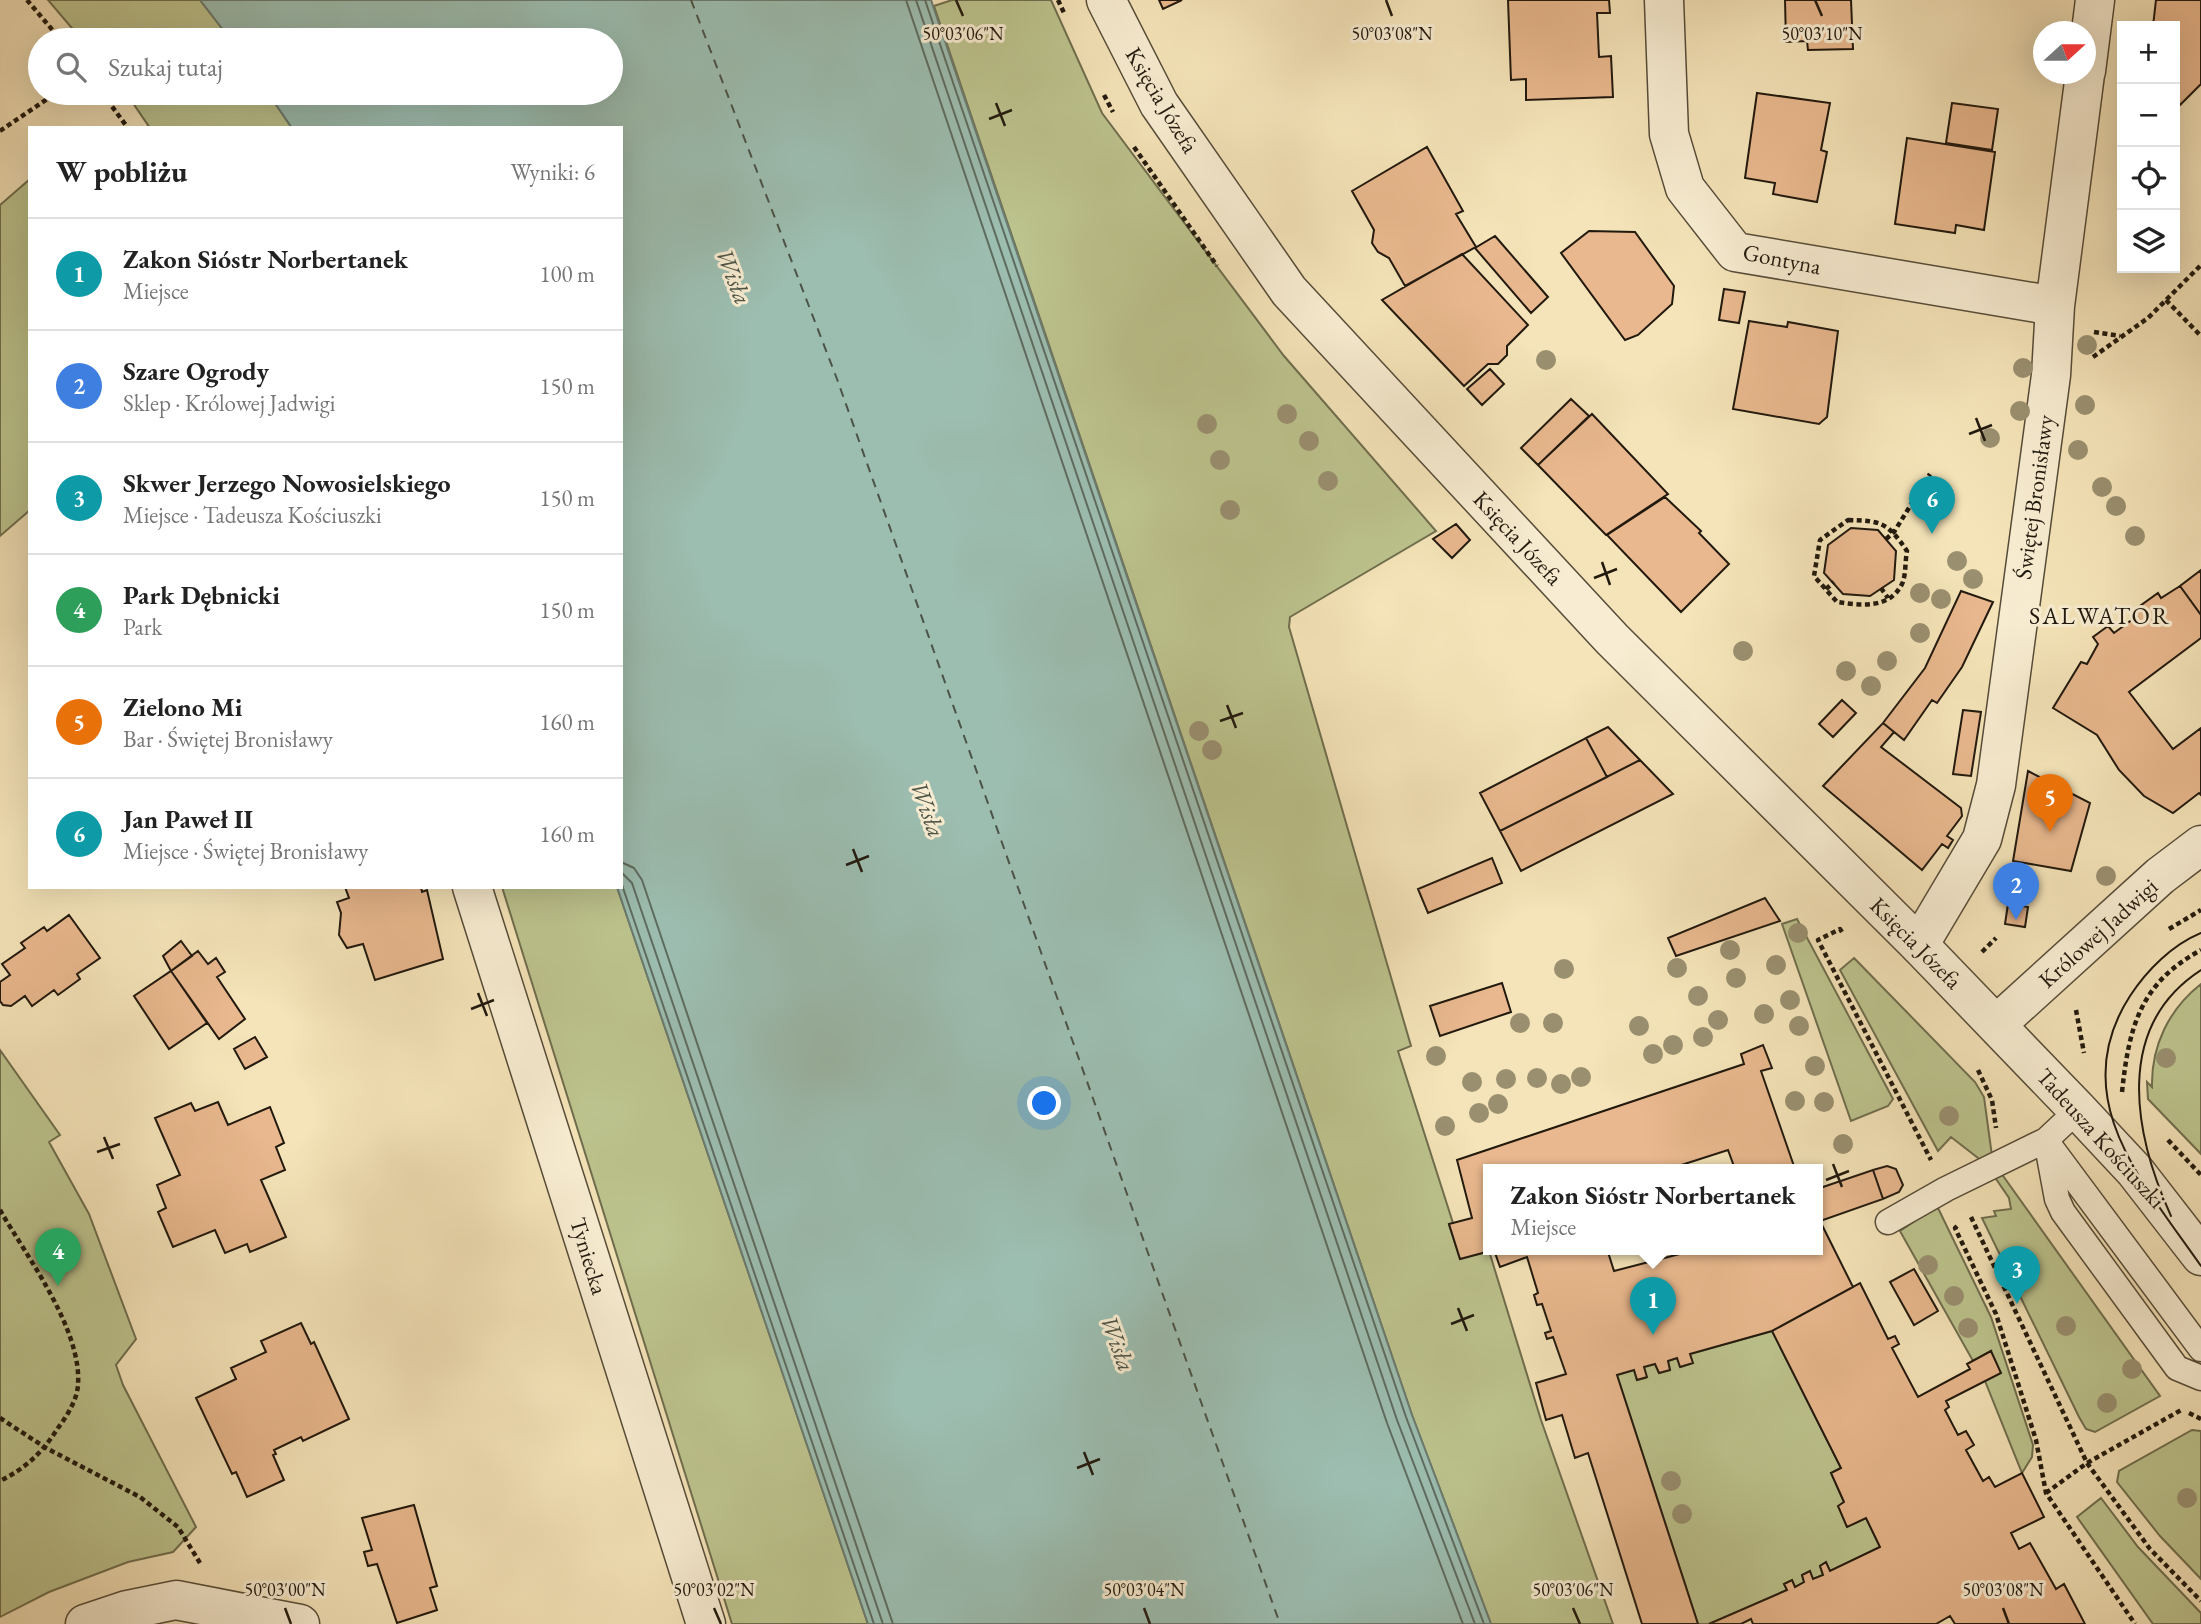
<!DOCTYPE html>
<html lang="pl">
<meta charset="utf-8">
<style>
:root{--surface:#fff;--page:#f6f6f6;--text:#222;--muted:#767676;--line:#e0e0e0;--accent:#b45309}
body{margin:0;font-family:"EB Garamond",serif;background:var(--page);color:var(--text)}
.controls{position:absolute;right:21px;top:21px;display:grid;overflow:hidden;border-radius:0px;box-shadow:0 7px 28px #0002}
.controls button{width:63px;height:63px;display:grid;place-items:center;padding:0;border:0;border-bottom:2px solid var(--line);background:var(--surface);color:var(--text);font:35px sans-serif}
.compass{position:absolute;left:2033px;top:21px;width:63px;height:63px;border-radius:50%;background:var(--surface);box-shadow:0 7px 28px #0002;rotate:69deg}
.you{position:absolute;left:1045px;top:1104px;width:24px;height:24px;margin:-18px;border:5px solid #fff;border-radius:50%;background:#1a73e8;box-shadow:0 0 0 10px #1a73e833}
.badge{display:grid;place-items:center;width:46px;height:46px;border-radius:50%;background:var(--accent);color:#fff;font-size:23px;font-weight:700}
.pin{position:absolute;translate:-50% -58px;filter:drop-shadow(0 2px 4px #0008)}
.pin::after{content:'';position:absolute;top:37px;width:24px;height:21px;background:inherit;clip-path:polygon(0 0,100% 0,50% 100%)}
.popup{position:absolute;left:1483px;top:1164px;width:340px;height:91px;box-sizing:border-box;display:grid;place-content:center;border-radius:0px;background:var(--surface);filter:drop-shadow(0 2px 5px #0005);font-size:23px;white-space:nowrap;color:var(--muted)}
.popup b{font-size:26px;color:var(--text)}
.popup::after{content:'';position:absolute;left:50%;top:100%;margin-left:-14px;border:14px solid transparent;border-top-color:var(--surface)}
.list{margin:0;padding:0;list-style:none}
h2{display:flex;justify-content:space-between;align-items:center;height:91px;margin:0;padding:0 28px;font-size:30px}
h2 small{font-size:23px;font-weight:400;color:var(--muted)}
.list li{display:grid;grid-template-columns:46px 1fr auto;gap:21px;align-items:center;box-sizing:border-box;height:112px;padding:0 28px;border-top:2px solid var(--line)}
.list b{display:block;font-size:26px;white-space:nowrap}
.list p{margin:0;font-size:23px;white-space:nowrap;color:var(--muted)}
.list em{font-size:23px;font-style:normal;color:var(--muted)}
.icon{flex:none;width:38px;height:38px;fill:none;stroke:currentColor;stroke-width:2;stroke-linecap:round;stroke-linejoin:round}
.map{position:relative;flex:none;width:2201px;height:1624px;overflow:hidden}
.search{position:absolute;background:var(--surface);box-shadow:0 7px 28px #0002;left:28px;top:28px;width:595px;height:77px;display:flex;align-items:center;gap:18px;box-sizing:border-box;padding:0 24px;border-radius:38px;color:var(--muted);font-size:26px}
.panel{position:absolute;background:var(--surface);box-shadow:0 7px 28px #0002;left:28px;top:126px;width:595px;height:763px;border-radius:0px}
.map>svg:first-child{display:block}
</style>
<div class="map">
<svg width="2201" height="1624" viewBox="0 0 2201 1624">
<rect width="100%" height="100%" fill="#f5e4b9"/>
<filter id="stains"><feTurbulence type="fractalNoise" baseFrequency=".00286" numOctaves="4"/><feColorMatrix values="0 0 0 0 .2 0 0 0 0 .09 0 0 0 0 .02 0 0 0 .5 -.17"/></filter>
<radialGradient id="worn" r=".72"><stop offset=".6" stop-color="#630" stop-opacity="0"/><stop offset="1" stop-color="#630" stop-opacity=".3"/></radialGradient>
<!-- green -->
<path fill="#bdc48e" stroke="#6f6e4e" stroke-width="2" d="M48,0H200L231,40H82Z
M952,0H1051L1102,113L1284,356L1436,531L1290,617L1289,627L1411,1046L1398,1051L1453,1223L1449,1225L1460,1259L1489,1251L1541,1420L1613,1624H1491L1412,1415L934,6Z
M126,93H268L292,128H150Z
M30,179V510L0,536V205Z
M502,887H617L868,1624H732Z
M1797,919L1893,1099L1888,1106L1851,1121L1782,924Z
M1854,958L1975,1082L1984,1097L1992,1156L1982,1161L1951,1137L1938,1151L1840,970Z
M2201,984V1154L2148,1099L2147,1082L2152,1087C2151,1046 2169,1009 2201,984Z
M0,1050L60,1135L49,1142L89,1214L136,1339L116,1365L123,1385L196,1527L173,1552L128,1562L49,1592L0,1617Z
M2001,1173L2160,1396L2095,1432L2086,1429L2079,1417L1982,1218L1996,1216L1994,1211L2011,1209L2009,1198L1994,1176Z
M1937,1206L1991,1317L2033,1445L2032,1457L2022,1473L1985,1381L1991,1351L1973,1361L1900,1231Z
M1772,1331L1841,1468L1831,1473L1844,1502L1839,1506L1847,1527L1866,1518L1880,1547L1830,1571L1826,1563L1820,1566L1823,1575L1813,1579L1809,1572L1802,1575L1804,1582L1795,1587L1792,1580L1784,1584L1787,1590L1709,1624H1698L1617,1375L1634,1370L1637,1380L1646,1378L1644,1367L1655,1364L1659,1373L1670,1370L1668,1361L1677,1358L1681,1367L1692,1363L1690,1354Z
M2192,1430L2201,1431V1579L2160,1536L2117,1482L2119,1471Z
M2101,1498L2138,1547L2201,1613V1624H2153L2077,1517Z"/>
<!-- water -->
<path fill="#9cbeb1" stroke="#6b7c70" stroke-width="2" d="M200,0H931L1412,1415L1491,1624H868L617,887H621V128H292L268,93H611V40H231Z"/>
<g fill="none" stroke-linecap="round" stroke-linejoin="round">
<!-- shore -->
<path stroke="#5e6c60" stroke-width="2" d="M906,0L1387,1423L1463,1624
M916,0L1397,1420L1475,1624
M925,0L1406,1417L1484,1624
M621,862L634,868L642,880L893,1624
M621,872L632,883L883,1624
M621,882L874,1624"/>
<!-- ferry -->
<path stroke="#4c5347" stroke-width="2" stroke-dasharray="9 7" stroke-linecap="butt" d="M691,0L837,379L1280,1624"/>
</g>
<!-- building -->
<path fill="#e9b88e" stroke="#21190e" stroke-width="2" d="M1159,0H1182L1163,9Z
M1508,0H1609L1610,13H1597L1599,57L1611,56L1613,97L1526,100V79L1511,80Z
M1785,0H1851L1853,49L1808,50L1807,41L1786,42Z
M2156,0H2201V84L2180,105L2175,100V26H2153Z
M1757,93L1830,103L1821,150L1827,152L1817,202L1773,194L1775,183L1745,178Z
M1952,103L1998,109L1992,150L1946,143Z
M1907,138L1995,152L1984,230L1956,225L1955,233L1895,224Z
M1427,147L1463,211L1456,214L1476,247L1405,286L1389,258L1378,252L1372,243L1374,230L1352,191Z
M1589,231L1635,232L1674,286L1672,304L1638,335L1625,340L1561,253Z
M1495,236L1548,297L1531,313L1475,248Z
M1462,254L1528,325L1507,346V355L1498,364H1488L1464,386L1382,300Z
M1724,289L1745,292L1739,323L1719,320Z
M1749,321L1787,327L1788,322L1838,331L1827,417L1819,424L1733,409Z
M1490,369L1504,384L1482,405L1467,389Z
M1571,399L1589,416L1538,465L1521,448Z
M1592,414L1668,494L1606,535L1538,465Z
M1665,497L1701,531L1699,533L1729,564L1681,612L1607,535Z
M1456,524L1470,540L1452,558L1433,539Z
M1851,528L1878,530L1896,551L1894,580L1870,596L1843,594L1824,573L1828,545Z
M2201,570V615L2180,586Z
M2180,586L2201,615V638L2129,692L2173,749L2201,728V795L2199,793L2173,813L2144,796L2119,770L2097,735L2053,708L2081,662L2087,664L2098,644L2093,637L2108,626L2114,633L2137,616L2133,611L2158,593L2161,598Z
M1961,591L1993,602L1962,667L1937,703L1932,700L1904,740L1883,723L1925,668Z
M1842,700L1856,713L1833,737L1819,724Z
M1963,710L1981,712L1971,776L1953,774Z
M1883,723L1894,732L1881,747L1961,808L1962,816L1947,836L1953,840L1948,848L1942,844L1922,870L1823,786Z
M1608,727L1640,760L1607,777L1586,738Z
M1586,738L1607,777L1500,831L1480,793Z
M1640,760L1673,794L1521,871L1500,831Z
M2028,771L2090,803L2071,871L2013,861Z
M1492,858L1502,883L1428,913L1418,889Z
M345,887H421L422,892L427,890L443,959L375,980L363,944L347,948L339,935L341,913L337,902L349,898Z
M1765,898L1780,921L1676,956L1668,938Z
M2008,904L2028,907L2025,927L2005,924Z
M69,915L100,958L77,974L80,979L58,995L54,990L32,1006L25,996L11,1006L3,1005L0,1001V982L10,975L2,964L25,948L21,943L44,927L47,931Z
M181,941L192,956L171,971L163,956Z
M198,951L208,964L216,958L225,972L217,977L245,1019L219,1039L171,971Z
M171,971L207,1023L169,1049L134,996Z
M1502,983L1511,1012L1440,1036L1430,1006Z
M255,1037L267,1057L245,1069L234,1049Z
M1763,1045L1772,1068L1761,1071L1795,1169H1735L1728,1150L1669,1169H1488V1249H1607L1614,1271L1699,1249H1817V1189L1873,1170L1883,1199L1820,1221L1853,1287L1772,1331L1690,1354L1693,1363L1680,1367L1677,1358L1668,1361L1670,1370L1659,1373L1655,1364L1644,1367L1647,1377L1637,1380L1634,1370L1617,1375L1698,1624H1642L1588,1453L1575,1458L1562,1415L1546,1420L1536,1383L1566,1374L1553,1337L1547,1339L1545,1333L1551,1331L1542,1304L1537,1305L1534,1295L1538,1293L1527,1257L1500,1267L1494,1250L1460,1259L1449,1224L1472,1218L1457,1160L1744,1064L1741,1054Z
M218,1102L228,1125L270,1107L284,1143L276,1147L285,1170L261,1180L286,1237L250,1252L247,1244L225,1253L215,1230L173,1247L158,1212L166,1208L157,1185L180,1175L155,1118L191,1103L195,1111Z
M1887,1166L1896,1169L1903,1185L1899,1192L1883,1199L1873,1170Z
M1914,1269L1938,1311L1914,1325L1890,1282Z
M1860,1283L1888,1339L1895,1336L1899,1344L1892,1348L1918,1397L1970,1369L1967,1364L1991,1351L2001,1373L1946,1401L1949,1407L1945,1410L1958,1435L1966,1431L1974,1445L1966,1450L1983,1481L1989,1477L1995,1487L2022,1473L2044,1517L2011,1533L2019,1549L2030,1543L2056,1589L2064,1584L2085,1624H1955L1950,1616L1936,1624H1753L1751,1619L1741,1624H1709L1787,1590L1784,1584L1792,1580L1795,1587L1804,1582L1802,1575L1810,1571L1813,1579L1823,1575L1820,1566L1826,1562L1830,1571L1880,1547L1866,1518L1847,1527L1838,1506L1844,1502L1831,1473L1841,1468L1772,1331Z
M301,1323L311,1344L314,1342L349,1419L303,1441L301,1437L274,1450L276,1454L273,1455L284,1480L247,1497L236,1472L232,1474L196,1398L236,1379L231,1368L266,1352L261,1341Z
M414,1505L437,1586L430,1588L437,1610L397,1623L377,1564L368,1566L364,1552L372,1550L362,1518Z"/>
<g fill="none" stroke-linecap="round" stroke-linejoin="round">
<!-- service casing -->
<g stroke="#564c39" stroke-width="27">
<path id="service" d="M2046,1140L2057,1199L2063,1212L2177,1368L2201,1378
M2050,1146L2201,1349
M1888,1222L1946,1189L2046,1140L2078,1110"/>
</g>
<!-- minor casing -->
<g stroke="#564c39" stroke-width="41">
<path id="minor" d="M1664,0L1669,134L1685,188L1735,252L2055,306
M2086,71L2095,0
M472,887L706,1624
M1919,945L1982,839L1996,785L2051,375L2055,306L2085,74
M1997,1024L2160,876L2201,845
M85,1624L127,1610L176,1600L300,1624"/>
</g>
<!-- tertiary casing -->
<g stroke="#564c39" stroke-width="41">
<path id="tertiary" d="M1106,0L1159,104L1289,291L1612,639L1919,945L2078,1110L2135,1171L2201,1256"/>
</g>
<!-- path -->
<path stroke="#21190e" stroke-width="4.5" stroke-dasharray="5 3.5" stroke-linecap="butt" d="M27,0L61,40
M1058,0L1065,15
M102,93L128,128
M1104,95L1113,112
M0,131L56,93
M1134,147L1217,266
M2166,300L2201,336
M2094,332L2120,336
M2093,357L2148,318L2201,265
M1848,520C1882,521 1887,522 1907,551C1905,561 1906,576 1902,584C1889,610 1859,605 1837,602L1814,576L1820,540Z
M1886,539L1894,532L1930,474
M1881,588L1888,598
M1826,589L1834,582
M2169,929L2201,910
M1842,932L1840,929L1818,940L1931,1160
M1982,952L1996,938
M2076,1010L2084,1053
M1978,1070L1992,1100L1996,1128
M2122,1092C2129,1027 2140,983 2201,950
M2168,1140L2201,1175
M0,1210C27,1257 82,1329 78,1385C77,1400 67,1416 58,1428C42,1453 26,1468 0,1481
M1971,1217L2087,1463L2150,1549L2201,1601
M1957,1226L1955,1228L1996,1314L2036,1440L2046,1493L2135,1624
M2189,1413L2201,1419
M0,1418L46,1448L140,1497L178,1527L200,1563
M2046,1493L2087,1463L2183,1409"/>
<!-- service -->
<use href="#service" stroke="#f8edd2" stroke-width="24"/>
<!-- minor -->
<use href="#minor" stroke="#f8edd2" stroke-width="38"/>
<!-- tertiary -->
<use href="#tertiary" stroke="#f8edd2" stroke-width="38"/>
<!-- tram -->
<path stroke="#21190e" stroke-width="2" d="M2201,933C2172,945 2147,970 2130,996C2064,1098 2145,1185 2201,1266
M2171,1216C2134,1134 2113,1027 2201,970"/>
</g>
<!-- trees -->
<g fill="#9a9070">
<circle cx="2087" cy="345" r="10"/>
<circle cx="1546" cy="360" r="10"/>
<circle cx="2023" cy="368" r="10"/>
<circle cx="2085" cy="405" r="10"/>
<circle cx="2020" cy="411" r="10"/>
<circle cx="1287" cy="414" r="10"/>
<circle cx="1207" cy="424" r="10"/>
<circle cx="1990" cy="438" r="10"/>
<circle cx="1309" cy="441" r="10"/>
<circle cx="2078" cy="450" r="10"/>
<circle cx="1220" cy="460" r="10"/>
<circle cx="1328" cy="481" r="10"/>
<circle cx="2102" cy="487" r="10"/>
<circle cx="2116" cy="506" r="10"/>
<circle cx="1230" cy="510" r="10"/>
<circle cx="2135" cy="536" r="10"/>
<circle cx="1957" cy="561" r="10"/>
<circle cx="1973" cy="579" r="10"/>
<circle cx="1920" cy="593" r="10"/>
<circle cx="1941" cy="599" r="10"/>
<circle cx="1920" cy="633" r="10"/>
<circle cx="1743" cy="651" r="10"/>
<circle cx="1887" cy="661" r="10"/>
<circle cx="1846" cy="671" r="10"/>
<circle cx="1871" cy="686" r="10"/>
<circle cx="1199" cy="731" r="10"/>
<circle cx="1212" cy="750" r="10"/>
<circle cx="2106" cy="876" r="10"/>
<circle cx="1798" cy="933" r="10"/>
<circle cx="1730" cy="950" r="10"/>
<circle cx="1776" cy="965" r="10"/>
<circle cx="1677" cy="968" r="10"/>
<circle cx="1564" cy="969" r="10"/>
<circle cx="1736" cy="978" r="10"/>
<circle cx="1698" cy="996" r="10"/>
<circle cx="1790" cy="1000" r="10"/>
<circle cx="1764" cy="1014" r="10"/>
<circle cx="1718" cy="1020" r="10"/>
<circle cx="1520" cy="1023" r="10"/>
<circle cx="1553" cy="1023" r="10"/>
<circle cx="1639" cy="1026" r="10"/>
<circle cx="1799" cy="1026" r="10"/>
<circle cx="1703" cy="1037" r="10"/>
<circle cx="1673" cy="1045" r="10"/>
<circle cx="1653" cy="1054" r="10"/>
<circle cx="1436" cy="1056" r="10"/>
<circle cx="2166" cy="1058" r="10"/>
<circle cx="1815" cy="1066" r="10"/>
<circle cx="1581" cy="1077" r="10"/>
<circle cx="1537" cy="1078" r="10"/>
<circle cx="1506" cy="1079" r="10"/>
<circle cx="1472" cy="1082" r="10"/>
<circle cx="1561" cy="1084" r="10"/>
<circle cx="1795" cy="1101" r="10"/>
<circle cx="1824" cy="1102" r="10"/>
<circle cx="1498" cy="1104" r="10"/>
<circle cx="1479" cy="1113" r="10"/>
<circle cx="1949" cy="1116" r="10"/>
<circle cx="1445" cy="1126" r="10"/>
<circle cx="1843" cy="1144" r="10"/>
<circle cx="1928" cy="1265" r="10"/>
<circle cx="1954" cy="1296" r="10"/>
<circle cx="2066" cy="1326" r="10"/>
<circle cx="1968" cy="1328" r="10"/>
<circle cx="2132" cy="1369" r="10"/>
<circle cx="2107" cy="1403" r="10"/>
<circle cx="1671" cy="1481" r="10"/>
<circle cx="2187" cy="1498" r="10"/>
<circle cx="1682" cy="1514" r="10"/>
</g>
<!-- ticks -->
<path fill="none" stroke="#21190e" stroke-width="2.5" d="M956,0L963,16M1386,0L1392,16M1815,0L1822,16M996,103L1005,126M989,119L1012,110M1976,418L1985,441M1969,434L1992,425M1602,562L1610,585M1594,578L1617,569M1227,705L1236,728M1220,721L1243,713M853,849L862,872M846,865L869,856M478,993L487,1016M471,1009L494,1000M104,1137L113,1159M97,1152L120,1144M1833,1164L1842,1187M1826,1180L1849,1171M1458,1308L1467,1331M1451,1324L1474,1315M1084,1452L1093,1475M1077,1468L1100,1459M285,1608L291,1624M714,1608L721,1624M1144,1608L1150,1624M1573,1608L1580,1624M2003,1608L2009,1624"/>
<g text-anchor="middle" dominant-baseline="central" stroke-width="6" stroke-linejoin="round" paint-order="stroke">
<!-- street labels -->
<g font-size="23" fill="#21190e" stroke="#f8edd2">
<text transform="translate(1162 100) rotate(59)">Księcia Józefa</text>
<text transform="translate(1782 259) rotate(11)">Gontyna</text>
<text transform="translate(2034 497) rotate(-82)">Świętej Bronisławy</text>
<text transform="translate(1518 538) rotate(47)">Księcia Józefa</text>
<text transform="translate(2098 933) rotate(-42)">Królowej Jadwigi</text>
<text transform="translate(1916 943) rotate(45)">Księcia Józefa</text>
<text transform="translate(2101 1138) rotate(48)">Tadeusza Kościuszki</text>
<text transform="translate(589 1256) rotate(73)">Tyniecka</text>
</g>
<!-- water labels -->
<g font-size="24" font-style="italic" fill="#4c5347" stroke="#f8edd2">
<text transform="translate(734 276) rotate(69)">Wisła</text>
<text transform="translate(928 809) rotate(70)">Wisła</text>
<text transform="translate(1118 1343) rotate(70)">Wisła</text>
</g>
<!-- neighbourhood labels -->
<g font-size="24" letter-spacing="2" fill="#21190e" stroke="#f8edd2">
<text x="2100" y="615">SALWATOR</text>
</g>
</g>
<g font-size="18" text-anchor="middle" fill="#21190e" stroke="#f8edd2" stroke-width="6" stroke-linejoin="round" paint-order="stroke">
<text x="963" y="40">50°03'06"N</text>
<text x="1392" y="40">50°03'08"N</text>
<text x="1822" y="40">50°03'10"N</text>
<text x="285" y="1596">50°03'00"N</text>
<text x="714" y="1596">50°03'02"N</text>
<text x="1144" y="1596">50°03'04"N</text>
<text x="1573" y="1596">50°03'06"N</text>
<text x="2003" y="1596">50°03'08"N</text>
</g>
<rect width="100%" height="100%" filter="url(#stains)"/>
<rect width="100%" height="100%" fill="url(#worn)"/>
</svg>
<div class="controls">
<button>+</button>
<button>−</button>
<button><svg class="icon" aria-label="locate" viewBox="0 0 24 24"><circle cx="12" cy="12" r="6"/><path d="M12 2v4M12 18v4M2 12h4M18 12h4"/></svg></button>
<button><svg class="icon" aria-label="layers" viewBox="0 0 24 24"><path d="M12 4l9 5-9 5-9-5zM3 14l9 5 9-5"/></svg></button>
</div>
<svg class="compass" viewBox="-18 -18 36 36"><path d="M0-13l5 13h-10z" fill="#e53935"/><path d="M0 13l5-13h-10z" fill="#767676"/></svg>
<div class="you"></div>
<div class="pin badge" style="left:1653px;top:1335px;background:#0f9aa8">1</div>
<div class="popup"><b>Zakon Sióstr Norbertanek</b>Miejsce</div>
<div class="pin badge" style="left:2016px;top:920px;background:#3f7fe0">2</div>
<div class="pin badge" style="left:2017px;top:1304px;background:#0f9aa8">3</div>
<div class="pin badge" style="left:58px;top:1286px;background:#2e9e5b">4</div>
<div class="pin badge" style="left:2050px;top:832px;background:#e8710a">5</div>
<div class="pin badge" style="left:1932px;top:534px;background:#0f9aa8">6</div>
<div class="search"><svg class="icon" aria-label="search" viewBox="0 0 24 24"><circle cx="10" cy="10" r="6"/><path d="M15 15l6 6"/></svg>Szukaj tutaj</div>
<section class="panel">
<h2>W pobliżu<small>Wyniki: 6</small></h2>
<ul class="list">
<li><span class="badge" style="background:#0f9aa8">1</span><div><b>Zakon Sióstr Norbertanek</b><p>Miejsce</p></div><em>100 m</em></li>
<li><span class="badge" style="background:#3f7fe0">2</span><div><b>Szare Ogrody</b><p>Sklep · Królowej Jadwigi</p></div><em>150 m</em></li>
<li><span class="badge" style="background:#0f9aa8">3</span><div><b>Skwer Jerzego Nowosielskiego</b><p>Miejsce · Tadeusza Kościuszki</p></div><em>150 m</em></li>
<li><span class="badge" style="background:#2e9e5b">4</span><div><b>Park Dębnicki</b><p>Park</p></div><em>150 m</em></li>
<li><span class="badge" style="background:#e8710a">5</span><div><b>Zielono Mi</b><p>Bar · Świętej Bronisławy</p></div><em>160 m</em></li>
<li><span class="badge" style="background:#0f9aa8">6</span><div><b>Jan Paweł II</b><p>Miejsce · Świętej Bronisławy</p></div><em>160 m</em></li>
</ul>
</section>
</div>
